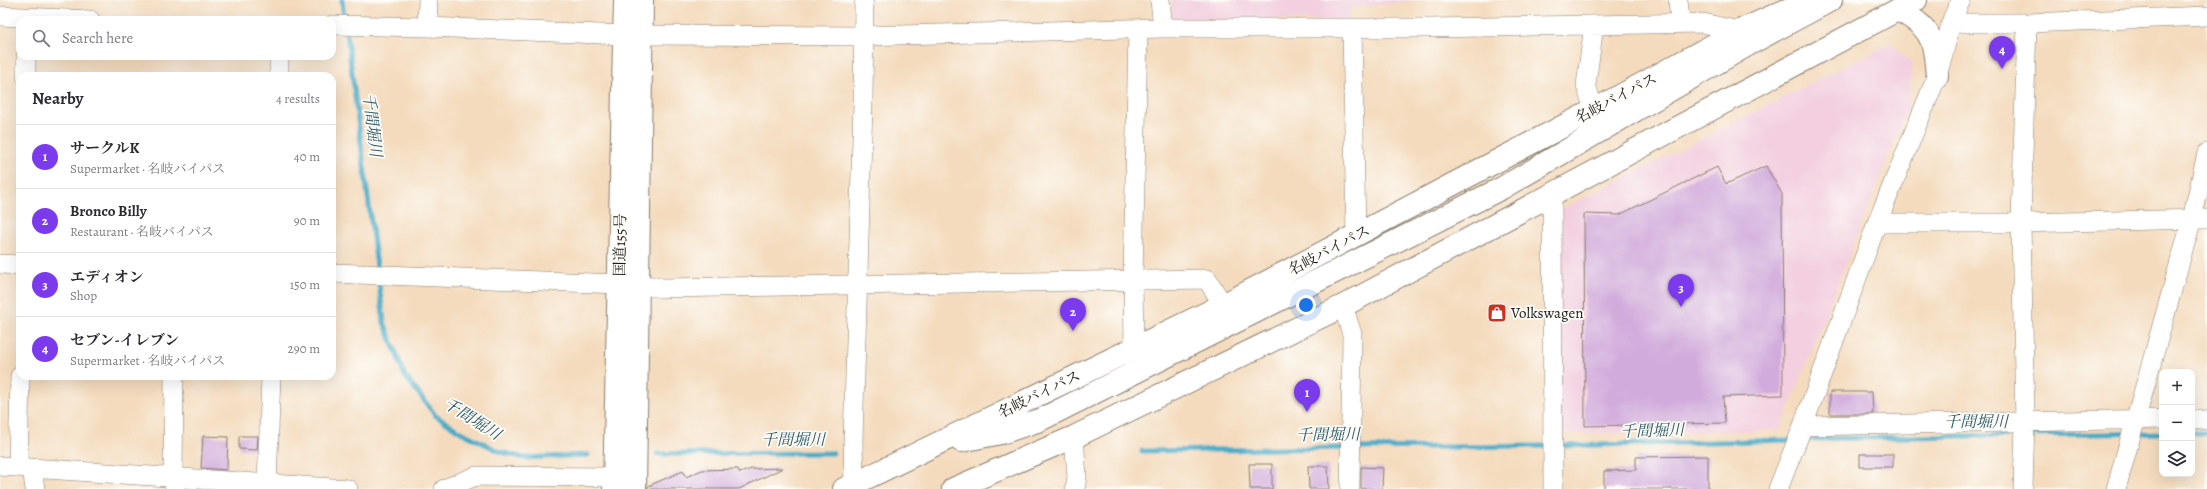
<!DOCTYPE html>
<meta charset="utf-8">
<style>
:root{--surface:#fff;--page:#f2f2f3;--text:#2b2b33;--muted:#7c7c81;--line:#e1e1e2;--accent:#7c3aed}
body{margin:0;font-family:Alegreya,"Noto Serif JP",serif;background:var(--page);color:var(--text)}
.controls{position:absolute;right:12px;bottom:12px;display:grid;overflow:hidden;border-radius:8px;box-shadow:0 4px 16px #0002}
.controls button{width:36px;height:36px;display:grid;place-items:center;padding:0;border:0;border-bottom:1px solid var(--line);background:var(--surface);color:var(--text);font:20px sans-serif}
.you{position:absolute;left:1306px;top:305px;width:14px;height:14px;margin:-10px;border:3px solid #fff;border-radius:50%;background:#1a73e8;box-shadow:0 0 0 6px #1a73e833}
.badge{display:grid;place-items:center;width:26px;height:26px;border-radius:50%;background:var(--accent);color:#fff;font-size:13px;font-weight:700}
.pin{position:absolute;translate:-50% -33px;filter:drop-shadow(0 1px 2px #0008)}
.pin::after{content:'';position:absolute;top:21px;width:14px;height:12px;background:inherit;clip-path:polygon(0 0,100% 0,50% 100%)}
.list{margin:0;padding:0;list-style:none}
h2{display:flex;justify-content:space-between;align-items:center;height:52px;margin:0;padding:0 16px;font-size:17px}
h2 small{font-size:13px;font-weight:400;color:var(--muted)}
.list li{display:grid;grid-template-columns:26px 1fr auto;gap:12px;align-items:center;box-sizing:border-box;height:64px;padding:0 16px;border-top:1px solid var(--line)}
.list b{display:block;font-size:15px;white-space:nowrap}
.list p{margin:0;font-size:13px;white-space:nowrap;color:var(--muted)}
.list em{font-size:13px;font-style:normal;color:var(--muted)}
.icon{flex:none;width:22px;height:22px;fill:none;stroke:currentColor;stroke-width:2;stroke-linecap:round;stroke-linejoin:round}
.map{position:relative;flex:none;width:2207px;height:489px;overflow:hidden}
.search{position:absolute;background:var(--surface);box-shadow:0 4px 16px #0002;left:16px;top:16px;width:320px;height:44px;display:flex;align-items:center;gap:10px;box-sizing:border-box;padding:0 14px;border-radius:12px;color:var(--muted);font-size:15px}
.panel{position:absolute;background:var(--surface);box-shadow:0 4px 16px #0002;left:16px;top:72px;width:320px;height:308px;border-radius:12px}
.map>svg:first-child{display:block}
</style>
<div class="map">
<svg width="2207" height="489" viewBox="0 0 2207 489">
<rect width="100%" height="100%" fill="#fdfcf7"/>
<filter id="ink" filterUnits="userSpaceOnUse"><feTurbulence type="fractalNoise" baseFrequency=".025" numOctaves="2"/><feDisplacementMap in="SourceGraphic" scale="8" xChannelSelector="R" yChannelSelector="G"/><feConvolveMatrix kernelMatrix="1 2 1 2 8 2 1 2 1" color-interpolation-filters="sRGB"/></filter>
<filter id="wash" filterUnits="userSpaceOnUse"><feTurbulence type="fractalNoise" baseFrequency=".012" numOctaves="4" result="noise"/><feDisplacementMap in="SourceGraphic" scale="16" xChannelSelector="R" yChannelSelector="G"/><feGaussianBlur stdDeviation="0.9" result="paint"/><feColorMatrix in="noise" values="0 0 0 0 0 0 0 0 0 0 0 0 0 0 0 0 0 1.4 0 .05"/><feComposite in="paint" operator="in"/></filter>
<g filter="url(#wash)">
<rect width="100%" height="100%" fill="#f4dbbe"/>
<!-- built -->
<path fill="#f3cfe0" d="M1171,0H1421L1352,8L1348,20L1173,19Z
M1891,43L1912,64L1908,106L1780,430L1552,434V214Z"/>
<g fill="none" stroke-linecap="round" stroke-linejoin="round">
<!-- stream -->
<path stroke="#49abc8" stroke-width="5" d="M342,0L344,17
M347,35L377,267
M379,284L384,322L405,376L436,416L461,432L501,452L525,458L588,455
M2192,433H2207
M2028,435L2162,433
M1803,439L2020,435
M1557,446L1793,440
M1355,448L1549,446
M1142,451L1347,448
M657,454L833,453"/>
</g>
<g id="blocks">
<!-- building -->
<path fill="#d1abdc" d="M1766,166L1782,194L1783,395L1723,397L1725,423L1585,426L1584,214L1619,215L1717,167L1726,184Z
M1830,392H1872L1873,414H1830Z
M203,436L228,437L227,470L201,468Z
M239,436H258L257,450L239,449Z
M1860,454H1893V467H1860Z
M1708,456V489H1604V471L1636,470V457Z
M1249,464H1272V489H1250Z
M1308,466H1328L1329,489H1309Z
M1361,467L1383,468L1382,489H1361Z
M783,468L739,489H648V486L683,471L686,477L702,470L738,469L740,473L751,469Z"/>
</g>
</g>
<g filter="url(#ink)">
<use href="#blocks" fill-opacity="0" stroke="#887c6d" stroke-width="1"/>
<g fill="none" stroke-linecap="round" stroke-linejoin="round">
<!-- minor casing -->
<g stroke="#887c6d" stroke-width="20">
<path id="minor" d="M1160,0L1163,28
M1678,0L1680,23
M0,16L90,20
M1951,23H2027L2207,16
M332,25L427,27L624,35
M1594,25L1586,85L1594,110
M427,27L428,0
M1352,28L1356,235
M642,35L863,36L1163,28H1429L1703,23L1739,31
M26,76V56
M279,76V56
M1552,194L1553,489
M1877,223H2021L2207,219
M0,264L20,265
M332,273L619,284
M637,284L662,288L1207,279L1223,305
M1343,306L1352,334L1350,489
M1134,347L1133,280L1138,29
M174,376L173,477L175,489
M2192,420H2207
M1803,426L2162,419
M1074,437L1077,477L1075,489
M0,466L348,489
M18,467L20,376
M32,468L35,489
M267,484L271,376
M854,485L853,441L863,104L864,0
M444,489L476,476L614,477
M1778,489L1801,431L1877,223L1937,76L1953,17L1961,0
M2023,489L2025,422L2021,223L2027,23
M2116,489L2192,219L2207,153"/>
</g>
<!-- highway casing -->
<g stroke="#887c6d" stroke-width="24">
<path id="highway" d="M1898,10C1932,28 1934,39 1937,76
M961,441L1001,433L1040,420L1502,188L1753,42L1831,0
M614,489L625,0
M635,489L642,0
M844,489L1223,305L1594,110L1739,31L1809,0
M953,489L1074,437L1343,306L1916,0"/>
</g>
<!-- minor -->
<use href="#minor" stroke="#fff" stroke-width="19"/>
<!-- highway -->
<use href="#highway" stroke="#fff" stroke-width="22"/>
</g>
</g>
<!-- icons -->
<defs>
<g id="shop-square" transform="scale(1)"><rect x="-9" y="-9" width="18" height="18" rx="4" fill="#c8321e" stroke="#fdfcf7"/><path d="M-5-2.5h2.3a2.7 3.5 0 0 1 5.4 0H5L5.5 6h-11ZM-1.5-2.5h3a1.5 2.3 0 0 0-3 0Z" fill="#fff"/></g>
</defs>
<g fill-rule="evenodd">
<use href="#shop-square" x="1497" y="313"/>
</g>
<g text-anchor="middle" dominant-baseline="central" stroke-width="3.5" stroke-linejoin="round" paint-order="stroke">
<!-- street labels -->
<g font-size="15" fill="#1c1c1c" stroke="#fdfcf7">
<text transform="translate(1616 98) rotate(-28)">名岐バイパス</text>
<text transform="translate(620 245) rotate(-89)">国道155号</text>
<text transform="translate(1329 250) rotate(-28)">名岐バイパス</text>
<text transform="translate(1039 394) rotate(-26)">名岐バイパス</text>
</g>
<!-- poi labels -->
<g font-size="15" fill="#1c1c1c" stroke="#fdfcf7" text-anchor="start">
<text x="1511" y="313">Volkswagen</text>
</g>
<!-- water labels -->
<g font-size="16" font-style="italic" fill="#305c69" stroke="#fdfcf7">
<text transform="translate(372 125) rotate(83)">千間堀川</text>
<text transform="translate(472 419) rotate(32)">千間堀川</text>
<text x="1976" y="422">千間堀川</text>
<text transform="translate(1652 431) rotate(-2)">千間堀川</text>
<text transform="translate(1328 435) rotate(-1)">千間堀川</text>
<text x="793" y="440">千間堀川</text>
</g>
</g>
</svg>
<div class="controls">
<button>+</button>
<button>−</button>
<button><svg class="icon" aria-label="layers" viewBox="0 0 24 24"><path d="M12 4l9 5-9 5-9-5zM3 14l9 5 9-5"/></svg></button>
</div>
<div class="you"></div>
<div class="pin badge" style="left:1307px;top:412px">1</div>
<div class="pin badge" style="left:1073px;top:331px">2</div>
<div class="pin badge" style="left:1681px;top:307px">3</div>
<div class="pin badge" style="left:2002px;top:69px">4</div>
<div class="search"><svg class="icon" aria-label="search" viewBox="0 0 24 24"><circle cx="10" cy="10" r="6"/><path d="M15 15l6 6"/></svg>Search here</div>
<section class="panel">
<h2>Nearby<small>4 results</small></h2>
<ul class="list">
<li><span class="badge">1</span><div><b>サークルK</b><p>Supermarket · 名岐バイパス</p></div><em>40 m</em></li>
<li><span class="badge">2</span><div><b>Bronco Billy</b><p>Restaurant · 名岐バイパス</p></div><em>90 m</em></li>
<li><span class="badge">3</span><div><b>エディオン</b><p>Shop</p></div><em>150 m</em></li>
<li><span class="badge">4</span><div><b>セブン-イレブン</b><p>Supermarket · 名岐バイパス</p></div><em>290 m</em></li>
</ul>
</section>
</div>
